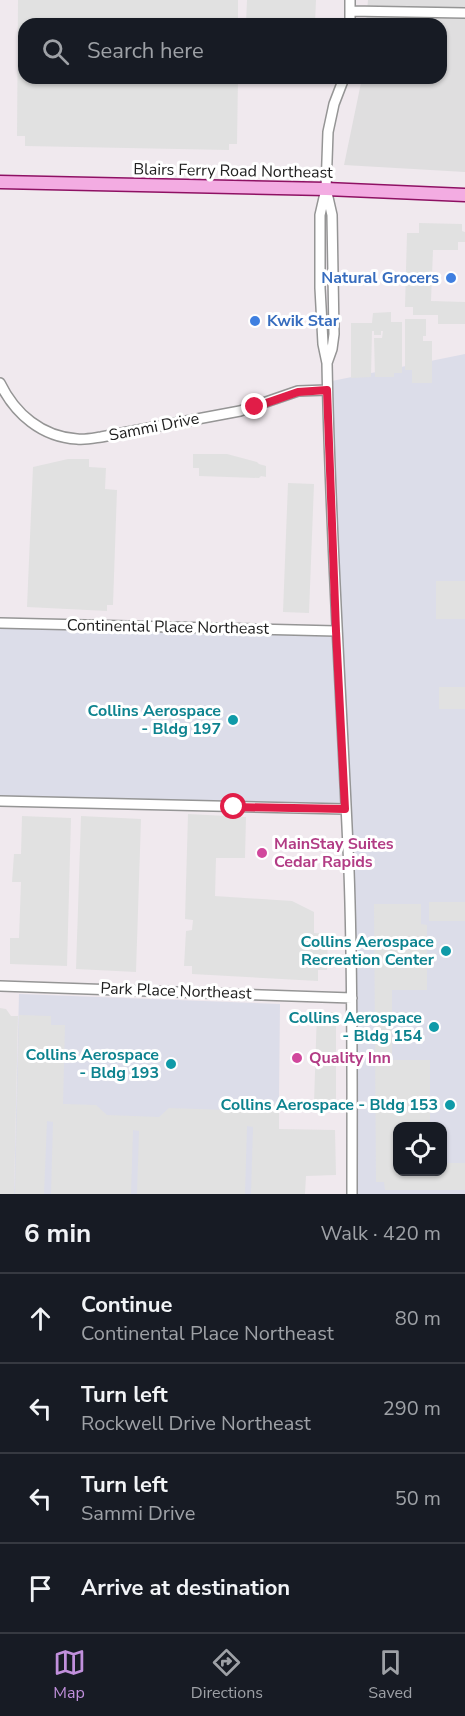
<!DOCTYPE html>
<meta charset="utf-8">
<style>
:root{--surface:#171b24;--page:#242831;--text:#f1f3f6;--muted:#9ea1a6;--line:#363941;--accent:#c190dc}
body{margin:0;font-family:"Nunito Sans",sans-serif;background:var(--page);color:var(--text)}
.controls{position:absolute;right:18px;bottom:18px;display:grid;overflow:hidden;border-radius:12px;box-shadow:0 2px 4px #0004}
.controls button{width:54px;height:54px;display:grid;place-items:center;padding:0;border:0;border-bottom:2px solid var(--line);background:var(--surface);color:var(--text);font:30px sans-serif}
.stop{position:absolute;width:18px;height:18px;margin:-14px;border:4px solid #e11d48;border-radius:50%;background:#fff}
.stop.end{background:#e11d48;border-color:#fff;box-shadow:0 2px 6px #0008}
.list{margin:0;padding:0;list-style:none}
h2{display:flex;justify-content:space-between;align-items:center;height:78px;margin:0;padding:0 24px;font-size:26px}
h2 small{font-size:20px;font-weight:400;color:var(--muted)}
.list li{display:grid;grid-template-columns:39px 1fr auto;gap:18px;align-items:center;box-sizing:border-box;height:90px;padding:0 24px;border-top:2px solid var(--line)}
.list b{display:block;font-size:22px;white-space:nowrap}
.list p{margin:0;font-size:20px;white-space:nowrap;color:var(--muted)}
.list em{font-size:20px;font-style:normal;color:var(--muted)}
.icon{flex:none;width:33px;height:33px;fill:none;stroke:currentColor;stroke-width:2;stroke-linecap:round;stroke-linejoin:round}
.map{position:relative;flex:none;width:465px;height:1194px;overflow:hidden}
.search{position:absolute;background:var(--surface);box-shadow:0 2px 4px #0004;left:18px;right:18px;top:18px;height:66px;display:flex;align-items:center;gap:15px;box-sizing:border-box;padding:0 21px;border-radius:18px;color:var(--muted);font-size:22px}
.sheet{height:438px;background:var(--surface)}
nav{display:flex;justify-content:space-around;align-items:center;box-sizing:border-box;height:84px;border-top:2px solid var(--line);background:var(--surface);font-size:16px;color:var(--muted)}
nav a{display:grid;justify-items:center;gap:3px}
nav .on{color:var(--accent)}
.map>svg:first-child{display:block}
</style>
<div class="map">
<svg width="465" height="1194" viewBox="0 0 465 1194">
<rect width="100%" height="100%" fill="#f0e9ee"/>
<!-- residential -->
<path fill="#dfdedf" d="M368,0H465V172L344,165L362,78H441V24H366Z"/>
<!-- industrial -->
<path fill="#dcdde9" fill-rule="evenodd" d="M465,354V1194H352L345,809L0,801V623L336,631L327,382ZM398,1126H442V1172H398Z
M19,994L280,1004L278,1194H14Z"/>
<!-- parking -->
<path fill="#e1e1e1" d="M18,0H238V24H24V78H238L237,144H229V150L25,146V136H17Z
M247,0H316L315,24H246Z
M419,223L462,224V231L465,232V242H458V250H433L431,301L465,302V324H438V315H413V307H405L407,233H419Z
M391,312V322H402V373H394V377H375L374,338H382L383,331H381V335H374V331H372L371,377L351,378V323H372L373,313Z
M405,319H426V336H423V341H432V383H412V370H405Z
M193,454H227L257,462L259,464L266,466V477L261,476L259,478L199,476V468H193Z
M68,459H89V467L106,468L105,489L117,490L113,605H107V611L27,607L33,467Z
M288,483L314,484L309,613L283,612Z
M436,581H465V619H436Z
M439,687H465V709H439Z
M188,814L246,817L245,858H216L215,896L292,901L314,912V933L328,934L327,970H318V981L192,974V966H184L186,931L192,930L193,920L185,919Z
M22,816L71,818L67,966L10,964V938H19L21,882H12L14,854H21Z
M81,816L141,819L136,972L76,969Z
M429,902H465V921H429Z
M374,904H421V924L427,925V990H392V1060H430V1126H398V1172H442L443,1163H465V1190H385L384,1182H376Z
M0,1008L6,1009L11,1016H18L14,1194H0Z
M317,1012H336V1104L314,1103Z
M19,1015L51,1016V1025H65L63,1104L96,1105L107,1115L159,1117L169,1108L228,1110L229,1102L279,1104V1129L335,1130L336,1175L306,1176L305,1194H251L253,1127L247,1126L245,1194H137L139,1131L133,1130L131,1194H51L53,1122L47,1121L44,1194H15Z"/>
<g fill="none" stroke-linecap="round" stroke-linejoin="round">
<!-- minor casing -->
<g stroke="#959595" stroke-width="12">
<path id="minor" d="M350,11L465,13
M350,24V0
M344,78L334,104L328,132L326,189L320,215V288L323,344L327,363C330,532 342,702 349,871C353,979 352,1086 352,1194
M327,363L332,349L334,334L332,215L327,193
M0,383C15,414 42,437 77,439C85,440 94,438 101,437L240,411L298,391L327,390
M0,623L336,631
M0,801L345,809
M0,986L352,998"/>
</g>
<!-- major casing -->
<g stroke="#8e1163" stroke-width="15">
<path id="major" d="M0,182L326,189L465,195"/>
</g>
<!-- minor -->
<use href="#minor" stroke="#fff" stroke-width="9"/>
<!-- major -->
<use href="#major" stroke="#f3ace2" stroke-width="12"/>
</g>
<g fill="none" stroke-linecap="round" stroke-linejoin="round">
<!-- route -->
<path stroke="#e11d48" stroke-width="8" d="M234,807L345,809L336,631L327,390L298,392L255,407"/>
</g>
<!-- markers -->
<g fill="#3f7fe0" stroke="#fff" stroke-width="2">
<circle cx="451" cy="278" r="6"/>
<circle cx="255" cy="321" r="6"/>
</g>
<g fill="#0f9aa8" stroke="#fff" stroke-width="2">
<circle cx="233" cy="720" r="6"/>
<circle cx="446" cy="951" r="6"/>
<circle cx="434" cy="1027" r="6"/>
<circle cx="171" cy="1064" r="6"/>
<circle cx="450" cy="1105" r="6"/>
</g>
<g fill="#d1479c" stroke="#fff" stroke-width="2">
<circle cx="262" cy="853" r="6"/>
<circle cx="297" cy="1058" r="6"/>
</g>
<g text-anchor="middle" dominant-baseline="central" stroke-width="6" stroke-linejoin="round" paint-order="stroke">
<!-- street labels -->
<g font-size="16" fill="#212121" stroke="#fff">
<text transform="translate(233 171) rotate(1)">Blairs Ferry Road Northeast</text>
<text transform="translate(154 427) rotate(-11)">Sammi Drive</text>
<text transform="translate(168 627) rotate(1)">Continental Place Northeast</text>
<text transform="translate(176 991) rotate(2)">Park Place Northeast</text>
</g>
<!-- shop labels -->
<g font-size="16" font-weight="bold" fill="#366cbe" stroke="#fff" text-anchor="end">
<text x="439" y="278">Natural Grocers</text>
<text x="267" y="321" text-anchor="start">Kwik Star</text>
</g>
<!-- culture labels -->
<g font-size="16" font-weight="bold" fill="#0d838f" stroke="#fff" text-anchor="end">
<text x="221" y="711">Collins Aerospace<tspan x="221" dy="18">- Bldg 197</tspan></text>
<text x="434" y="942">Collins Aerospace<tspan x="434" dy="18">Recreation Center</tspan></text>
<text x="422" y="1018">Collins Aerospace<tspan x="422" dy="18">- Bldg 154</tspan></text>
<text x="159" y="1055">Collins Aerospace<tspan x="159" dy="18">- Bldg 193</tspan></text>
<text x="438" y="1105">Collins Aerospace - Bldg 153</text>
</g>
<!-- hotel labels -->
<g font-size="16" font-weight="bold" fill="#b23c85" stroke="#fff" text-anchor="start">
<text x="274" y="844">MainStay Suites<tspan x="274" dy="18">Cedar Rapids</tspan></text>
<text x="309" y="1058">Quality Inn</text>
</g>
</g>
</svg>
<div class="controls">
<button><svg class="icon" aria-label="locate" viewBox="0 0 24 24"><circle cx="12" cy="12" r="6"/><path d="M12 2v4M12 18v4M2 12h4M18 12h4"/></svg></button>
</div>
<div class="stop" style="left:234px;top:807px"></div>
<div class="stop end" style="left:255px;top:407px"></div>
<div class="search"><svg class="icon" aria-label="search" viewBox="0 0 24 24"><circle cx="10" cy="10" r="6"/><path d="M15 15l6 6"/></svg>Search here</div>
</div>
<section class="sheet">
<h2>6 min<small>Walk · 420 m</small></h2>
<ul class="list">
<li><svg class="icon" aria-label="ahead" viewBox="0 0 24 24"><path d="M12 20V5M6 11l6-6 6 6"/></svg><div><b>Continue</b><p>Continental Place Northeast</p></div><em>80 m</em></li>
<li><svg class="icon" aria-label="left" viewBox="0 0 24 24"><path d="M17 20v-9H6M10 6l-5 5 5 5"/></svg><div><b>Turn left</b><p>Rockwell Drive Northeast</p></div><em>290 m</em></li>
<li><svg class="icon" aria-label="left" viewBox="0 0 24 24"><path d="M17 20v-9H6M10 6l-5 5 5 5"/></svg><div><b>Turn left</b><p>Sammi Drive</p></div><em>50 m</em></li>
<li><svg class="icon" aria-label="arrive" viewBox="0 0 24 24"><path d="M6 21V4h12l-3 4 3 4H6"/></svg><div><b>Arrive at destination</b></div></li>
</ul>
</section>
<nav>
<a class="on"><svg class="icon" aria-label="map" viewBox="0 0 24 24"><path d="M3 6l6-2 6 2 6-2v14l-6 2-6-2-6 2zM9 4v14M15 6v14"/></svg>Map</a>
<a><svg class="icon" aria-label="directions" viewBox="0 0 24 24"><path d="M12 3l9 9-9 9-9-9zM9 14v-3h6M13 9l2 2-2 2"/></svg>Directions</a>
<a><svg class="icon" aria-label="saved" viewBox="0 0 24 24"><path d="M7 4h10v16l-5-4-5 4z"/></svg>Saved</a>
</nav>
